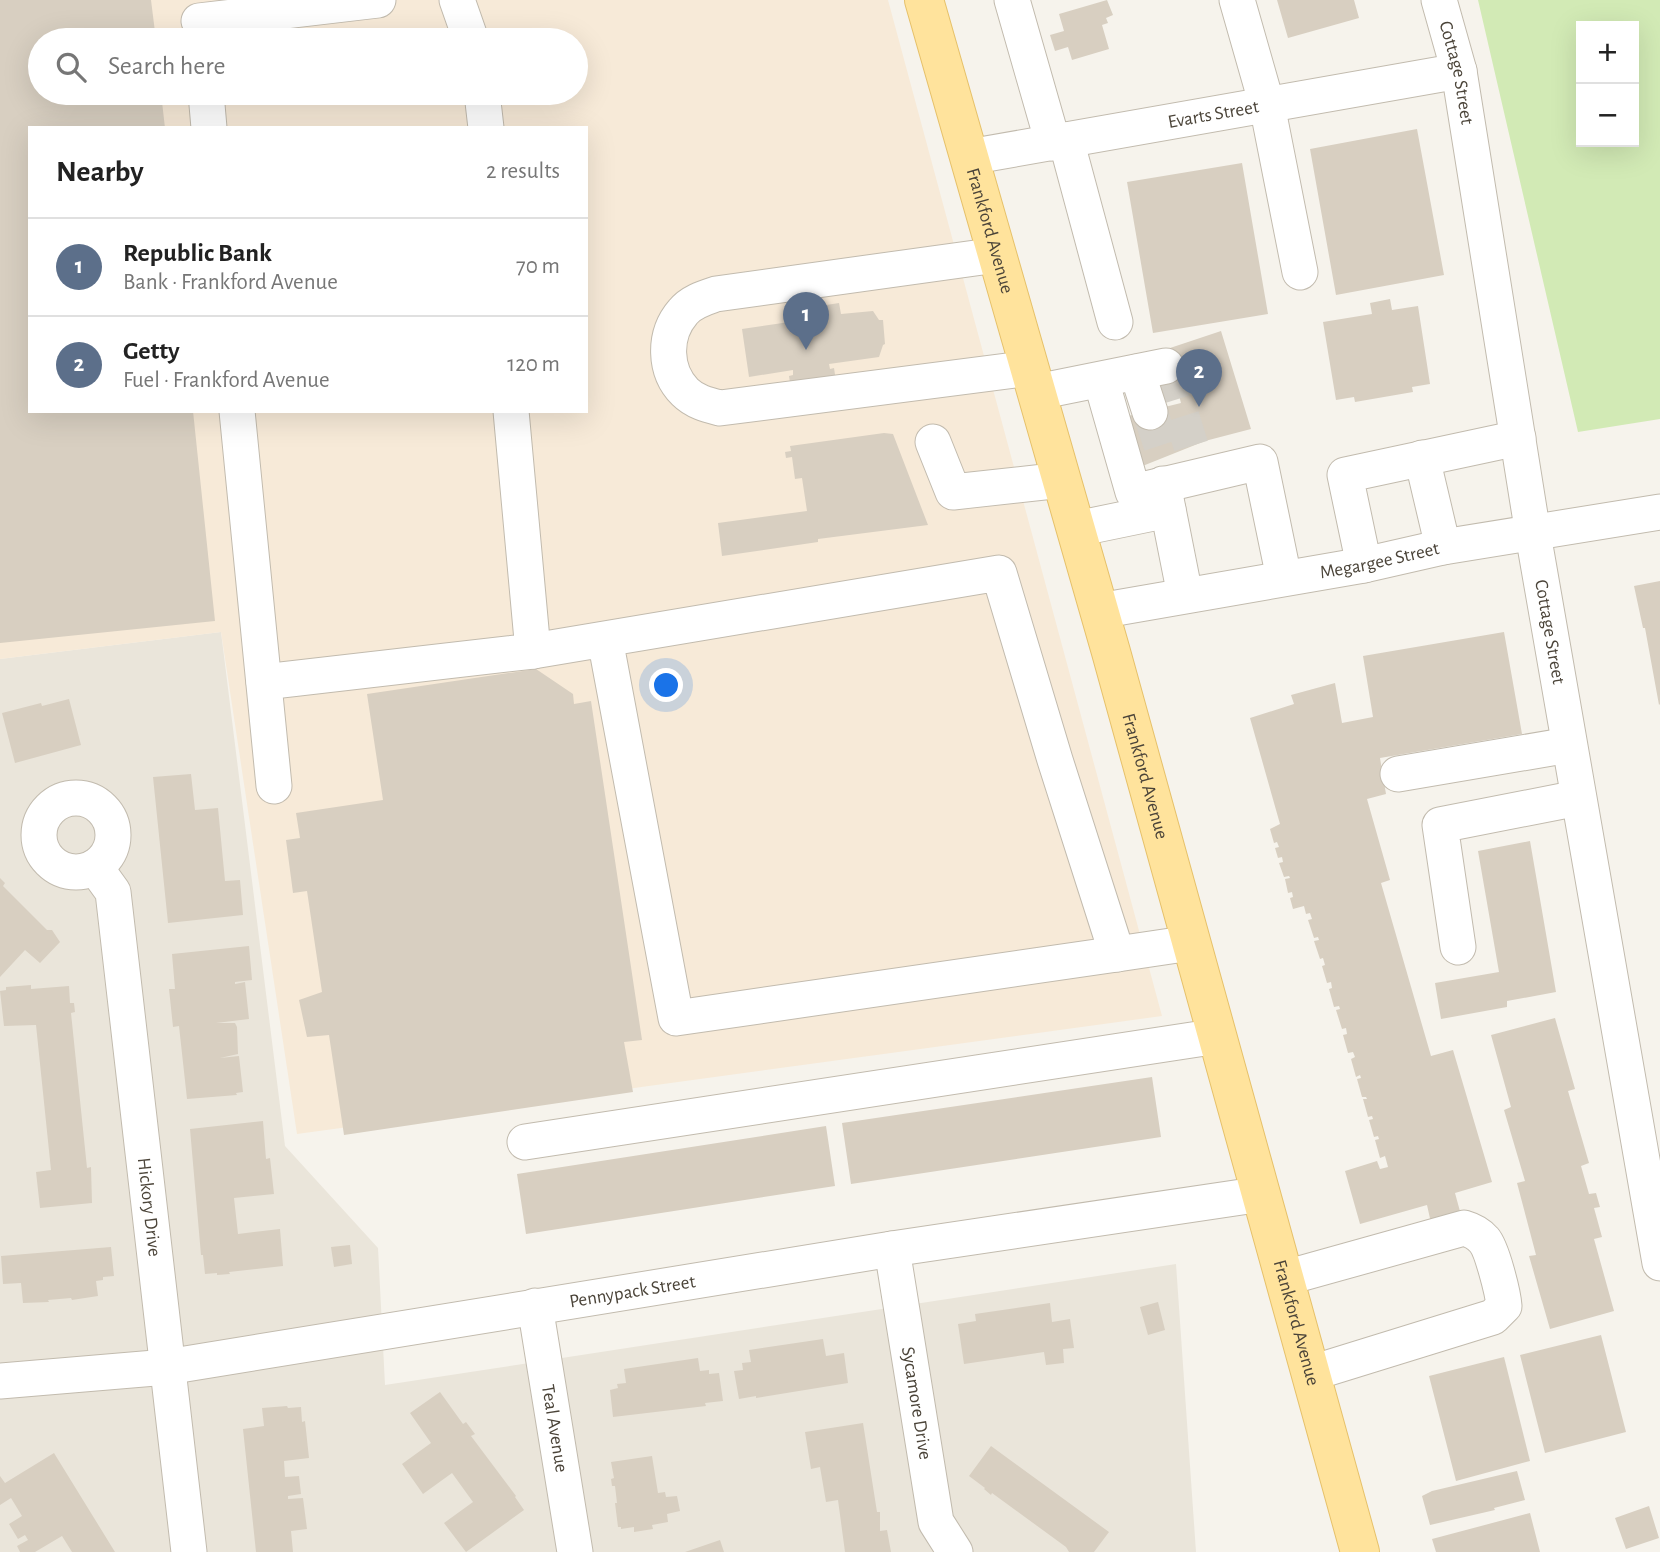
<!DOCTYPE html>
<meta charset="utf-8">
<style>
:root{--surface:#fff;--page:#f6f6f6;--text:#222;--muted:#767676;--line:#e0e0e0;--accent:#2563eb}
body{margin:0;font-family:"Alegreya Sans",sans-serif;background:var(--page);color:var(--text)}
.controls{position:absolute;right:21px;top:21px;display:grid;overflow:hidden;border-radius:0px;box-shadow:0 7px 28px #0002}
.controls button{width:63px;height:63px;display:grid;place-items:center;padding:0;border:0;border-bottom:2px solid var(--line);background:var(--surface);color:var(--text);font:35px sans-serif}
.you{position:absolute;left:667px;top:686px;width:24px;height:24px;margin:-18px;border:5px solid #fff;border-radius:50%;background:#1a73e8;box-shadow:0 0 0 10px #1a73e833}
.badge{display:grid;place-items:center;width:46px;height:46px;border-radius:50%;background:var(--accent);color:#fff;font-size:23px;font-weight:700}
.pin{position:absolute;translate:-50% -58px;filter:drop-shadow(0 2px 4px #0008)}
.pin::after{content:'';position:absolute;top:37px;width:24px;height:21px;background:inherit;clip-path:polygon(0 0,100% 0,50% 100%)}
.list{margin:0;padding:0;list-style:none}
h2{display:flex;justify-content:space-between;align-items:center;height:91px;margin:0;padding:0 28px;font-size:30px}
h2 small{font-size:23px;font-weight:400;color:var(--muted)}
.list li{display:grid;grid-template-columns:46px 1fr auto;gap:21px;align-items:center;box-sizing:border-box;height:98px;padding:0 28px;border-top:2px solid var(--line)}
.list b{display:block;font-size:26px;white-space:nowrap}
.list p{margin:0;font-size:23px;white-space:nowrap;color:var(--muted)}
.list em{font-size:23px;font-style:normal;color:var(--muted)}
.icon{flex:none;width:38px;height:38px;fill:none;stroke:currentColor;stroke-width:2;stroke-linecap:round;stroke-linejoin:round}
.map{position:relative;flex:none;width:1660px;height:1552px;overflow:hidden}
.search{position:absolute;background:var(--surface);box-shadow:0 7px 28px #0002;left:28px;top:28px;width:560px;height:77px;display:flex;align-items:center;gap:18px;box-sizing:border-box;padding:0 24px;border-radius:38px;color:var(--muted);font-size:26px}
.panel{position:absolute;background:var(--surface);box-shadow:0 7px 28px #0002;left:28px;top:126px;width:560px;height:287px;border-radius:0px}
.map>svg:first-child{display:block}
</style>
<div class="map">
<svg width="1660" height="1552" viewBox="0 0 1660 1552">
<rect width="100%" height="100%" fill="#f6f3ec"/>
<!-- residential -->
<path fill="#eae5da" d="M221,632L285,1146L378,1248L385,1385L1176,1264L1196,1552H0V659Z"/>
<!-- commercial -->
<path fill="#f7ead8" fill-rule="evenodd" d="M0,0H888L1162,1016L297,1134L221,632L0,659ZM40,40H576V93H40ZM30,128H586V411H30Z"/>
<!-- green -->
<path fill="#d2eab5" fill-rule="evenodd" d="M1478,0H1660V419L1578,432ZM1581,26H1634V142H1581Z"/>
<!-- building -->
<path fill="#d8cfc1" d="M0,0H151L156,40H40V93H161L165,128H30V411H193L215,621L0,643Z
M1107,0L1113,15L1106,18L1108,23L1102,25L1109,49L1072,60L1068,47L1055,51L1050,35L1064,31L1059,14Z
M1277,0H1354L1359,18L1288,38Z
M1417,129L1444,275L1336,295L1310,149Z
M1242,163L1268,314L1153,333L1127,182Z
M1390,299L1392,310L1418,306L1430,384L1412,387L1413,392L1355,402L1354,397L1336,400L1323,322L1372,314L1370,303Z
M839,303L841,314L873,311L879,320H883L885,344L883,345L879,357L829,364L830,369L834,368L839,401L794,408L789,376L793,375V370L749,377L742,329L803,320L801,309Z
M1221,331L1251,429L1205,441L1135,469L1120,418L1181,403L1167,349Z
M884,433L893,434L928,525L818,539V542L722,556L718,523L807,511L802,478L795,479L792,457L786,458L785,452L791,451L790,446Z
M1660,581V704L1659,705L1645,628H1643L1634,586Z
M1504,632L1522,734L1380,758L1386,794L1367,799L1390,880L1381,883L1431,1056L1453,1050L1492,1182L1455,1193L1461,1215L1431,1223L1427,1205L1360,1224L1345,1171L1377,1161L1380,1169L1388,1167L1385,1156L1380,1158L1375,1140L1379,1139L1378,1136L1374,1137L1369,1120L1373,1119L1372,1116L1368,1117L1363,1099H1367L1366,1097H1362L1357,1079L1361,1078L1360,1075L1356,1077L1351,1059L1355,1057L1353,1052L1348,1053L1343,1035L1347,1034L1346,1028L1342,1029L1336,1010L1340,1009L1339,1006L1334,1007L1329,989L1332,988L1331,982L1327,983L1322,966L1325,965L1323,958L1320,959L1314,941L1319,940L1318,937L1314,938L1308,920L1312,919L1310,913L1306,914L1304,906L1293,909L1290,898L1293,897L1292,892L1288,893L1285,879L1290,878L1289,876L1284,877L1279,863L1283,862L1282,857L1278,858L1275,848L1279,847L1277,842L1274,843L1270,829L1280,824L1250,718L1294,704L1291,695L1335,683L1342,723L1373,717L1363,656Z
M536,669L573,694L574,704L591,701L642,1040L624,1042L633,1092L344,1135L329,1035L307,1037L299,1000L322,992L307,891L293,893L286,840L300,838L296,813L383,800L367,694Z
M69,699L81,745L15,763L2,713L41,703L42,706Z
M191,774L195,810L218,808L225,881L240,880L243,915L168,923L153,777Z
M1530,841L1556,992L1507,1001V1007L1441,1019L1435,983L1499,972L1478,851Z
M0,878L5,883L3,886L47,930H52L60,942L40,963L25,950L0,977Z
M249,946L252,980L235,982V984L245,982L249,1019L216,1023H235L237,1027L238,1054L220,1058L239,1056L243,1092L236,1093L237,1095L187,1099L179,1026L173,1027L169,989H175L172,954Z
M31,985V989L69,986L70,1003H74L75,1012L71,1013L87,1168L91,1167L92,1203L40,1208L36,1172L51,1170L36,1025L4,1026L0,991L6,990V987Z
M1555,1018L1575,1089L1568,1091L1589,1163L1581,1166L1589,1194L1596,1193L1600,1207L1594,1208L1602,1237L1594,1239L1614,1311L1550,1329L1529,1256L1536,1255L1517,1183L1525,1181L1504,1110L1511,1107L1491,1035Z
M1152,1077L1161,1137L851,1184L842,1123Z
M263,1121L266,1159L270,1158L274,1194L234,1198L238,1234L280,1229L283,1266L229,1272L230,1274L217,1275V1273L205,1274L203,1255H201L190,1129Z
M826,1126L835,1186L526,1234L517,1174Z
M350,1245L352,1264L334,1267L331,1247Z
M111,1247L114,1276L103,1277V1280L96,1281L98,1296L72,1300L71,1298L48,1300L49,1302L23,1303L21,1283L3,1284L1,1256Z
M1158,1302L1165,1330L1148,1335L1140,1307Z
M1050,1303L1052,1322L1070,1319L1074,1348L1063,1349L1064,1363L1046,1365L1044,1352L964,1364L958,1324L976,1321L975,1314Z
M1601,1335L1626,1432L1545,1453L1520,1355Z
M823,1339L826,1356L844,1353L848,1383L756,1398V1396L739,1399L734,1371L743,1370L742,1363L751,1362L749,1350Z
M1504,1357L1530,1461L1456,1481L1429,1376Z
M698,1358L700,1371L709,1370V1374L719,1373L723,1401L705,1403L706,1406L613,1417L610,1390L618,1388L617,1384L626,1383L624,1369Z
M440,1392L463,1424L466,1422L475,1434L471,1436L516,1496L515,1497L524,1510L466,1552L444,1523L473,1502L452,1473L423,1494L402,1464L431,1443L410,1413Z
M287,1406L288,1408L301,1407L302,1422L305,1421L309,1458L284,1461L285,1477L299,1476L301,1494L288,1496V1499L303,1498L307,1529L291,1531L293,1552H256L243,1429L264,1426L262,1408Z
M863,1423L877,1512H880V1531L887,1530L891,1552H845L838,1500L826,1502L820,1467L811,1469L805,1432Z
M991,1446L1109,1532L1094,1552H1069L1066,1547L992,1493L991,1495L984,1489L985,1488L969,1476Z
M54,1453L115,1552H72L62,1536L35,1552H20L17,1546L28,1540L25,1535L18,1539L9,1524L22,1516L11,1498L0,1505V1476L5,1483Z
M652,1456L658,1493L665,1492L666,1497L677,1496L680,1511L667,1514L668,1522L652,1525L653,1529L634,1532V1527L621,1529V1527H618L615,1503H617L615,1486H612L611,1479L614,1478L611,1462Z
M1517,1471L1525,1500L1494,1508L1495,1510L1430,1525L1422,1496L1432,1491Z
M1649,1506L1659,1538L1626,1549L1615,1518Z
M1530,1513L1540,1552H1436L1432,1539Z
M720,1540L724,1552H685Z"/>
<g fill="none" stroke-linecap="round" stroke-linejoin="round">
<!-- minor-tunnel -->
<path stroke="#d4d0c8" stroke-width="35" stroke-dasharray="35 18" stroke-linecap="butt" d="M1166,366L1191,446
M1150,412L1165,457"/>
<!-- minor casing -->
<g stroke="#c2bbae" stroke-width="37">
<g id="minor">
<path d="M457,0L471,40"/>
<path d="M1012,0L1053,143"/>
<path d="M1237,0L1267,105L1300,272"/>
<path id="s1" d="M1439,0L1459,71L1533,534L1660,1263"/>
<path d="M199,21L378,0"/>
<path d="M206,93L209,128"/>
<path d="M482,93L486,128"/>
<path d="M1066,140L1115,322"/>
<path id="s2" d="M969,157L1459,71"/>
<path d="M997,255L716,294C704,298 691,302 683,312C663,335 664,371 685,392C695,402 708,405 720,408L1030,368"/>
<path d="M1137,372L1150,412"/>
<path d="M1101,380L1133,492L1260,462L1284,578"/>
<path d="M1037,392L1166,366"/>
<path d="M237,411L274,786"/>
<path d="M933,442L953,492L1062,480"/>
<path d="M1422,458L1443,547"/>
<path d="M1163,484L1185,595"/>
<path d="M1076,529L1168,510"/>
<path d="M1364,565L1345,475L1518,438"/>
<path id="s3" d="M1099,611L1364,565L1443,547L1660,512"/>
<path d="M533,651L999,573L1055,760L1117,954L676,1018L605,639"/>
<path d="M264,682L533,651L511,411"/>
<path d="M1398,774L1569,745"/>
<circle cx="76" cy="835" r="37"/>
<path id="s4" d="M95,867L113,892L189,1552"/>
<path d="M1458,947L1440,825L1578,798"/>
<path d="M1117,954L1191,943"/>
<path d="M525,1142L1218,1036"/>
<path id="s5" d="M892,1249L936,1522L955,1552"/>
<path d="M1285,1278L1464,1228C1471,1230 1479,1234 1484,1240C1492,1249 1503,1293 1504,1306L1493,1317L1312,1373"/>
<path id="s6" d="M535,1306L575,1552"/>
<path id="s7" d="M0,1381L167,1367L892,1249L1262,1194"/>
</g>
</g>
<!-- major casing -->
<g stroke="#e6c16a" stroke-width="40">
<g id="major">
<path id="s8" d="M924,0L1111,652L1360,1552"/>
</g>
</g>
<!-- minor -->
<use href="#minor" stroke="#fff" stroke-width="35"/>
<!-- major -->
<use href="#major" stroke="#ffe39c" stroke-width="38"/>
</g>
<g text-anchor="middle" dominant-baseline="central" stroke-width="6" stroke-linejoin="round" paint-order="stroke">
<!-- street labels -->
<g font-size="19" fill="#4b4439" stroke="#fff">
<text stroke="none"><textPath href="#s1" startOffset="75">Cottage Street</textPath></text>
<text stroke="none"><textPath href="#s2" startOffset="248">Evarts Street</textPath></text>
<text stroke="none"><textPath href="#s8" startOffset="240">Frankford Avenue</textPath></text>
<text stroke="none"><textPath href="#s3" startOffset="285">Megargee Street</textPath></text>
<text stroke="none"><textPath href="#s1" startOffset="642">Cottage Street</textPath></text>
<text stroke="none"><textPath href="#s8" startOffset="807">Frankford Avenue</textPath></text>
<text stroke="none"><textPath href="#s4" startOffset="348">Hickory Drive</textPath></text>
<text stroke="none"><textPath href="#s7" startOffset="639">Pennypack Street</textPath></text>
<text stroke="none"><textPath href="#s8" startOffset="1374">Frankford Avenue</textPath></text>
<text stroke="none"><textPath href="#s5" startOffset="156">Sycamore Drive</textPath></text>
<text stroke="none"><textPath href="#s6" startOffset="124">Teal Avenue</textPath></text>
</g>
</g>
</svg>
<div class="controls">
<button>+</button>
<button>−</button>
</div>
<div class="you"></div>
<div class="pin badge" style="left:806px;top:350px;background:#5c6f8a">1</div>
<div class="pin badge" style="left:1199px;top:407px;background:#5c6f8a">2</div>
<div class="search"><svg class="icon" aria-label="search" viewBox="0 0 24 24"><circle cx="10" cy="10" r="6"/><path d="M15 15l6 6"/></svg>Search here</div>
<section class="panel">
<h2>Nearby<small>2 results</small></h2>
<ul class="list">
<li><span class="badge" style="background:#5c6f8a">1</span><div><b>Republic Bank</b><p>Bank · Frankford Avenue</p></div><em>70 m</em></li>
<li><span class="badge" style="background:#5c6f8a">2</span><div><b>Getty</b><p>Fuel · Frankford Avenue</p></div><em>120 m</em></li>
</ul>
</section>
</div>
